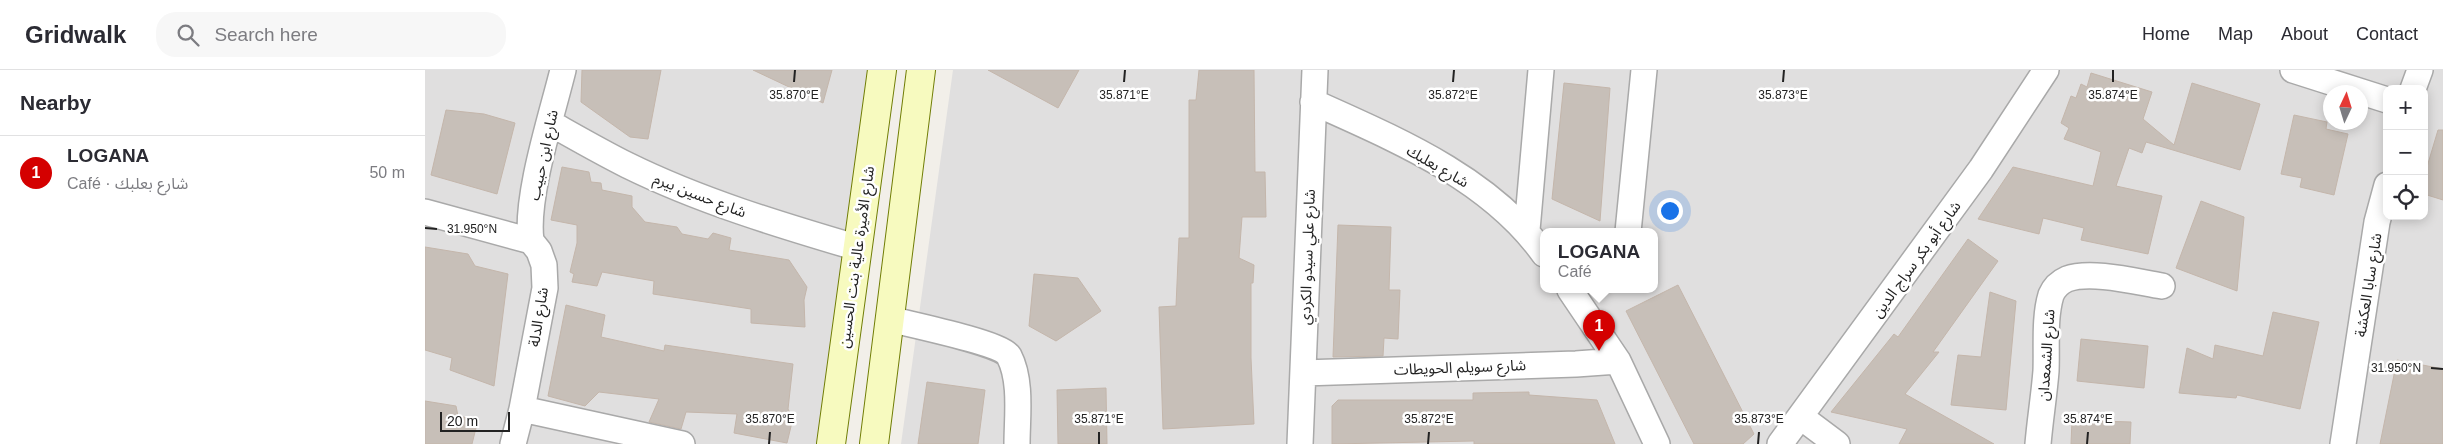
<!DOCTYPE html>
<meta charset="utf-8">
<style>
:root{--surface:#fff;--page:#f7f7f7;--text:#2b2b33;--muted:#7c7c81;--line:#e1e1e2;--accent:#d40000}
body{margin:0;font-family:Helvetica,"Noto Sans Arabic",sans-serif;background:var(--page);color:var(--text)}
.controls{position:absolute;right:15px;top:15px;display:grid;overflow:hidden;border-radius:10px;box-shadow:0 2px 12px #0003}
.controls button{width:45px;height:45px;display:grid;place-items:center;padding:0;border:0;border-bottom:1px solid var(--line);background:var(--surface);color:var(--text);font:25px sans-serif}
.compass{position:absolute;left:1898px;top:15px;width:45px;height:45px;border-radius:50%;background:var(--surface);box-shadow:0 2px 12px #0003;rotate:4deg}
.scale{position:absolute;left:15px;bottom:12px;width:70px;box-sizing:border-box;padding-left:5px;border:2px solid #222;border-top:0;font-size:14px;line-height:18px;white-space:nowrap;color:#222;-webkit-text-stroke:4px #fff;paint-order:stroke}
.you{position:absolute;left:1244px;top:140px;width:18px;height:18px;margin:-12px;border:4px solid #fff;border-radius:50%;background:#1a73e8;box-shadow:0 0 0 8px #1a73e833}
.badge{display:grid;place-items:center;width:32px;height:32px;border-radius:50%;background:var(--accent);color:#fff;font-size:16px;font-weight:700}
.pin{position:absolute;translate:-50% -41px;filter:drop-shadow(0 1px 2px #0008)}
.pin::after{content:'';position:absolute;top:26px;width:18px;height:15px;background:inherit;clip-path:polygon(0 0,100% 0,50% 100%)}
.popup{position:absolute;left:1115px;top:158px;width:118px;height:65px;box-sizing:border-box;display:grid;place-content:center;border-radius:10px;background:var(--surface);filter:drop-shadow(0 1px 4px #0005);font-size:16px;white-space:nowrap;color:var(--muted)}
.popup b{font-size:19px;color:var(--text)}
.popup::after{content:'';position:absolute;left:50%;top:100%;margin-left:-10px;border:10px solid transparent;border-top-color:var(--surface)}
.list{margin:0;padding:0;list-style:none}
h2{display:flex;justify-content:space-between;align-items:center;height:65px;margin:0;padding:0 20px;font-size:21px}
h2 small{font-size:16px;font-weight:400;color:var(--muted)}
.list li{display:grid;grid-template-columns:32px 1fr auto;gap:15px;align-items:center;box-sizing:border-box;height:75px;padding:0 20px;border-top:1px solid var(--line)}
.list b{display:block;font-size:19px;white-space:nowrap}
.list p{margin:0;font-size:16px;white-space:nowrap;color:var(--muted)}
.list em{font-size:16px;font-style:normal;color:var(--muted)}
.icon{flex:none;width:28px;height:28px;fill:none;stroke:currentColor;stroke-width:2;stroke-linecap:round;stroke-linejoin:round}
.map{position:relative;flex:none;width:2018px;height:374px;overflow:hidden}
header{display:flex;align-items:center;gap:30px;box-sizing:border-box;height:70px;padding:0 25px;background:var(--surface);border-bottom:1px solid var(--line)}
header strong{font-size:24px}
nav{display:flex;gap:28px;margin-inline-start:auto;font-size:18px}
.search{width:350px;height:45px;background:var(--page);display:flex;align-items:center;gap:12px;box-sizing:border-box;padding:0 18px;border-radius:20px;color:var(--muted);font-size:19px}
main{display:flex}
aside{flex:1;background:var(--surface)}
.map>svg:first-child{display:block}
</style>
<header>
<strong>Gridwalk</strong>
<div class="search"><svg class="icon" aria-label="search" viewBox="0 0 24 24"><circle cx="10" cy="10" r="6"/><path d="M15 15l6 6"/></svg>Search here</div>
<nav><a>Home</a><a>Map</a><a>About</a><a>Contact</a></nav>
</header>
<main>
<aside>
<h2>Nearby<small></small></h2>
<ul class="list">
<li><span class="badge">1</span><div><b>LOGANA</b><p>Café · شارع بعلبك</p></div><em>50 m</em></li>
</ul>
</aside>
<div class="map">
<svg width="2018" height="374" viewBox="0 0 2018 374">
<rect width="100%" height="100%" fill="#f2efe9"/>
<!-- residential -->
<path fill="#e0dfdf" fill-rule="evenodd" d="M0,0H443L395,374H0Z
M528,0H2018V374H476ZM1962,19H1999V146H1962ZM1906,22H1936V52H1906ZM1119,162H1229V220H1119Z"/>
<!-- building -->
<path fill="#c7bfb8" stroke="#c4b6ab" d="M157,0H236L223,69L205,67L156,32Z
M328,0H407L398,33Z
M563,0H654L633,38Z
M774,0H829L830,102H840L841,147H817L814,188L829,195L828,213H826V288L829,354L738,359L734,237L751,236L754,168H764V30H771Z
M1666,3L1727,22L1718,49L1749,75L1767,13L1835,34L1815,100L1721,72L1717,83L1704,78L1691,116L1737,126L1723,184L1656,170L1659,158L1618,148L1614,164L1553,149L1588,97L1668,116L1676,82L1639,69L1644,58L1636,53L1646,26L1651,28L1656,14L1662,17Z
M1139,13L1185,18L1175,151L1127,129Z
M21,40L59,44L90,53L72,124L6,105Z
M1869,45L1902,52L1901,59L1923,64L1909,125L1875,117L1877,108L1856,104Z
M2013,60H2018V130L1999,124V107Z
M137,97L164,102L166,112L176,113L177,120L207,126V137L220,152L252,157L257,164L283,169L288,163L306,168L304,180L364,190L382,217L379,230L380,257L326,253V239L228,224L229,211L177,202L172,216L147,212L149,204L145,202L152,173V155L126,150Z
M1776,131L1819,147L1812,221L1751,198Z
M913,155L966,157L964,220H975L973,269L959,268L958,286L908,287Z
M1543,169L1573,191L1508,282H1514L1480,324L1569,374H1474L1482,359L1406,342L1469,264L1473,267Z
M0,177L43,184L50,196L83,204L69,316L25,300L27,288L0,280Z
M609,204L653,208L676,241L631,271L604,256Z
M1253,215L1329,364L1318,374H1269L1201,241Z
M1565,222L1591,231L1581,340L1526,335L1533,285L1556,287Z
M141,235L180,245L176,267L239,281L240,275L368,294L363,339L368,348L362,373L309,363L312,344L261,342L256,359L224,352L234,329L174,322L160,336L123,326Z
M1848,242L1894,252L1875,339L1812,325L1811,328L1754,323L1762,278L1788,289L1790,275L1838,286Z
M1656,269L1723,276L1719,318L1652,311Z
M1972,290L2018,299V374H1955Z
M502,312L560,320L553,374H493Z
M681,318L682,374H633L632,320Z
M1104,322V325L1172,330L1190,374H1049V371L907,374V336L913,330H1048V323Z
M0,331L31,336L33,346L53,350L47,374H0Z
M1647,350L1706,352L1705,374H1646Z"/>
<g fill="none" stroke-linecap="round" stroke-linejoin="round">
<!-- minor casing -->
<g stroke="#a9a9a9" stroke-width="28">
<path id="minor" d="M1868,0L1962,30
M1988,19L1995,0
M888,32C970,69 1065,108 1119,184
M125,53C150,67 176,82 202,95C275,131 355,155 433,178
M0,142L106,171L114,181L119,195L120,218L97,339L88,374
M1102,160L1116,0
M1203,162L1219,0
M106,171C100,127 127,45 138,0
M1145,220L1193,291L1232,374
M464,249C483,254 576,273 584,286C597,311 592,347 592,374
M878,303L1151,294L1193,291
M97,339L257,374
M1376,347L1412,374
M875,374L890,0
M1355,374L1556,99L1621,0
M1613,374C1615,350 1619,326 1621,301C1622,277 1619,248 1626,225C1629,218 1635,212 1642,209C1666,200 1712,212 1737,216
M1918,374L1952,152L1962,115"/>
</g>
<!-- secondary casing -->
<g stroke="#707d05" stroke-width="30">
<path id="secondary" d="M406,374L457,0
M449,374L496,0"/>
</g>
<!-- minor -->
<use href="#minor" stroke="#fff" stroke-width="25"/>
<!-- secondary -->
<use href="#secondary" stroke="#f7fabf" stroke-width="28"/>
</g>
<!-- ticks -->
<path fill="none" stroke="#222" stroke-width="2" d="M369,12L370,0M699,12L700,0M1028,12L1029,0M1358,12L1359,0M1688,12V0M0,158L12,159M2006,298L2018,299M344,374L345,362M674,374V362M1003,374L1004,362M1333,374L1334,362M1662,374L1663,362"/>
<g text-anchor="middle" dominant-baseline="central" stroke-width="5" stroke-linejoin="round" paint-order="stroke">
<!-- street labels -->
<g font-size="15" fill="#222" stroke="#fff">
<text transform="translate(118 85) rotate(-78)">شارع ابن حبيب</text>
<text transform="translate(1013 96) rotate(30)">شارع بعلبك</text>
<text transform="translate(275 125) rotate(21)">شارع حسين بيرم</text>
<text transform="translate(431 187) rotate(-82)">شارع الأميرة عالية بنت الحسين</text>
<text transform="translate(882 187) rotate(-88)">شارع علي سيدو الكردي</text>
<text transform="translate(1491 189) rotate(-54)">شارع أبو بكر سراج الدين</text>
<text transform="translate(1943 215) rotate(-81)">شارع سابا العكشة</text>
<text transform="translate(113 247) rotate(-81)">شارع الدلة</text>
<text transform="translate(1621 285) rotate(-86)">شارع الشمعدان</text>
<text transform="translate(1035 297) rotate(-2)">شارع سويلم الحويطات</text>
</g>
</g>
<g font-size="12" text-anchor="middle" fill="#222" stroke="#fff" stroke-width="5" stroke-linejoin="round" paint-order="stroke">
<text x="369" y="29">35.870°E</text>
<text x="699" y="29">35.871°E</text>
<text x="1028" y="29">35.872°E</text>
<text x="1358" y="29">35.873°E</text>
<text x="1688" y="29">35.874°E</text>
<text x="47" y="163">31.950°N</text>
<text x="1971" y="302">31.950°N</text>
<text x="345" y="353">35.870°E</text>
<text x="674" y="353">35.871°E</text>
<text x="1004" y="353">35.872°E</text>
<text x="1334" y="353">35.873°E</text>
<text x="1663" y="353">35.874°E</text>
</g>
</svg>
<div class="controls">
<button>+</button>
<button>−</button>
<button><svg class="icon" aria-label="locate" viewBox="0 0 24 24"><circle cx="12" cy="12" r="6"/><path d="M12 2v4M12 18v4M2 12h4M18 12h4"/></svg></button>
</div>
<svg class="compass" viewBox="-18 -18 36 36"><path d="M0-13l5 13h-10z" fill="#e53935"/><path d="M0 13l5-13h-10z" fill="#7c7c81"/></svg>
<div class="scale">20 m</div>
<div class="you"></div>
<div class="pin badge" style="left:1174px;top:281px">1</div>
<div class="popup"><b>LOGANA</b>Café</div>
</div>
</main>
